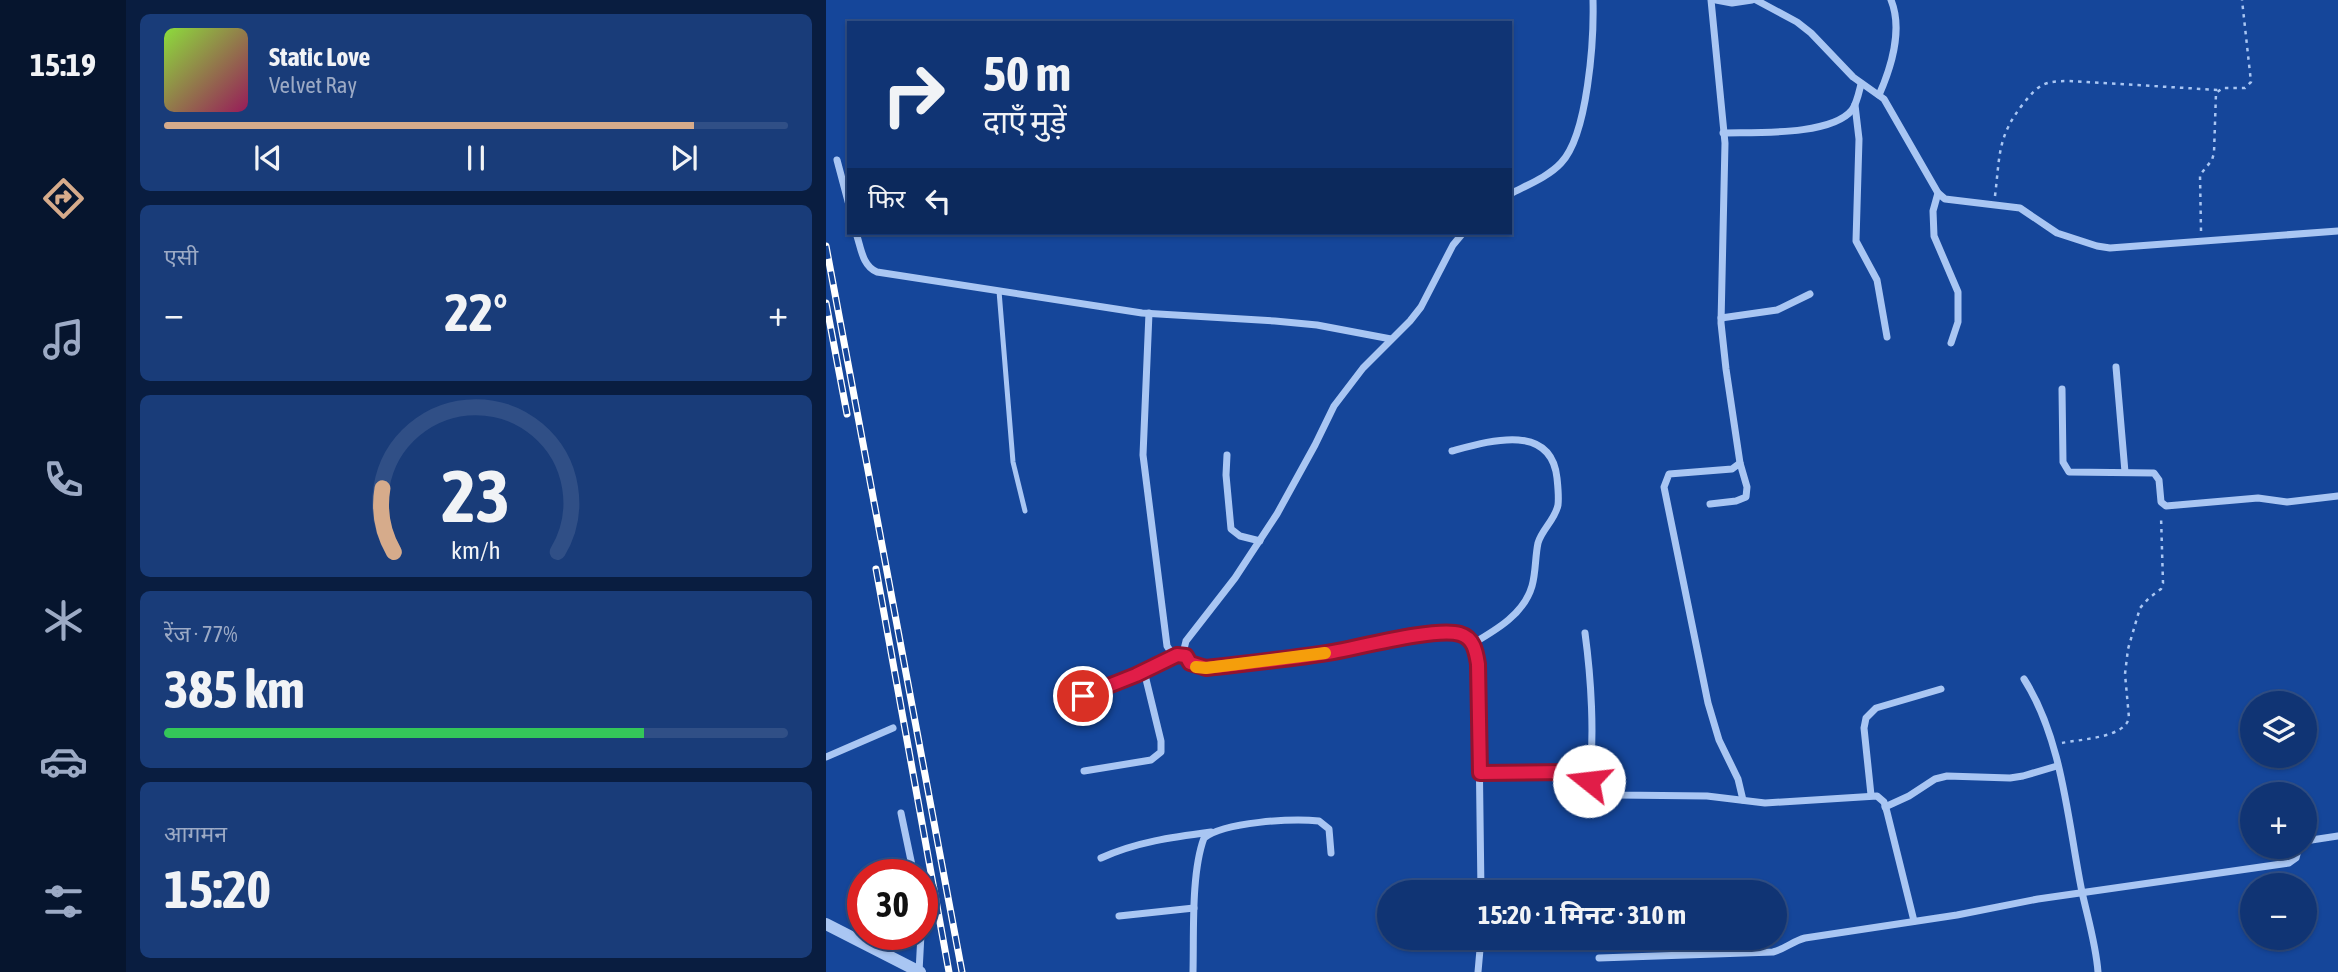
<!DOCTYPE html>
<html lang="hi">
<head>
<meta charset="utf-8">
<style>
  body { margin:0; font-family:"Asap Condensed","Noto Sans Devanagari",sans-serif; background:#193c79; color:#f1f3f6; height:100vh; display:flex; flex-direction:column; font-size:26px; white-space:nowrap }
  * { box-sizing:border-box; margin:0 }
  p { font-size:23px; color:#9caac5 }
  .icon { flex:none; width:38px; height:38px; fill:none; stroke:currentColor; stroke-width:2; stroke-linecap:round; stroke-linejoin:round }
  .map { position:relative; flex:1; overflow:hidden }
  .sheet { display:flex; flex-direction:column; gap:14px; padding:14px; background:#091d40; width:700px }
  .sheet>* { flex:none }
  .hud { position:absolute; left:21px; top:21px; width:665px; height:214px; border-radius:0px; box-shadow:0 2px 5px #0004,0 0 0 2px #304f86; background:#103474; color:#f1f3f6; overflow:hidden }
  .tools { position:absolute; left:1414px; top:691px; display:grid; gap:14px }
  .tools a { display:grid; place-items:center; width:77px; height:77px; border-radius:50%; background:#103474; box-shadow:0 2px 5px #0004,0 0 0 2px #304f86; font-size:35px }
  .speed { position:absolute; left:21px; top:859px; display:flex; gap:14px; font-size:35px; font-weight:700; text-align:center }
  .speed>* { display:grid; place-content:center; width:91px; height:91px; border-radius:50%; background:#103474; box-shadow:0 2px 5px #0004,0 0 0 2px #304f86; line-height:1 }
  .speed .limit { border:10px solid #d22; background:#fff; color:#111 }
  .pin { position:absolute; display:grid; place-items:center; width:60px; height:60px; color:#fff; margin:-30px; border:4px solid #fff; border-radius:50%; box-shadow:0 2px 7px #0007 }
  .me { position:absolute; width:77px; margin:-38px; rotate:286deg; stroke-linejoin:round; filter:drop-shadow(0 0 5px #0008) }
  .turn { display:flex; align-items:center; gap:24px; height:147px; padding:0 21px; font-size:32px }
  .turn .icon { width:91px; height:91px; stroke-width:2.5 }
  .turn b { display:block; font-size:49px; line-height:60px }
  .then { display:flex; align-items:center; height:66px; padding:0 21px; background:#0003; gap:14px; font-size:26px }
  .big { font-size:52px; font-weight:700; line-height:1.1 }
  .sheet .widget { flex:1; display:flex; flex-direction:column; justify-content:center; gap:10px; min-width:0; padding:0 24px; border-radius:10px; background:#193c79 }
  .sheet .dial { align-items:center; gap:0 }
  .dial svg { height:182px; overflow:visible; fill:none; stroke:#304f86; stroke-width:7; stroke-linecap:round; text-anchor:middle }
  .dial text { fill:#f1f3f6; stroke:none }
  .song { display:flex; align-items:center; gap:21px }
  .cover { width:84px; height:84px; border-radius:10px; background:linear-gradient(135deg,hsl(90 70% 55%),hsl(330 70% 35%)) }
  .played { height:7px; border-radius:4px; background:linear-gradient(90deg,#d6ab8b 85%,#304f86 85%) }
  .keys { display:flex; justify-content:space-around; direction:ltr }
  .heat { display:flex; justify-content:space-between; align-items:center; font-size:38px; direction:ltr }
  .charge { height:10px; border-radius:5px; background:linear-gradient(90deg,#34c759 77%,#304f86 0) }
  .trip { position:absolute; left:551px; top:880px; width:410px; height:70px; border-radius:35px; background:#103474; box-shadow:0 2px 5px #0004,0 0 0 2px #304f86; font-weight:700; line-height:70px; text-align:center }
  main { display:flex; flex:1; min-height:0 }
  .menu { display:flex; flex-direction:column; width:126px; justify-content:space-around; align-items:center; background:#06152e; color:#9caac5 }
  .menu .icon { width:49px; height:49px }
  .menu .selected { color:#d6ab8b }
  .menu b { font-size:32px; color:#f1f3f6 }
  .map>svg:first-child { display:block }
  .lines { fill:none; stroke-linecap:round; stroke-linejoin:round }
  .path { stroke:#a9c6f3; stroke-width:2.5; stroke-dasharray:3.5 5; stroke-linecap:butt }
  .service { stroke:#a9c6f3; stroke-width:5 }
  .minor { stroke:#a9c6f3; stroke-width:7 }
  .tertiary { stroke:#a9c6f3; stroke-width:12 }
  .rail-casing { stroke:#fff; stroke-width:7 }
  .rail { stroke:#15469a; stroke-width:4.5; stroke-dasharray:13; stroke-linecap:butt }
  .route-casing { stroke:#92132f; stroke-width:18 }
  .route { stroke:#e11d48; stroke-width:12 }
  .slow { stroke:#f59e0b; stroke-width:12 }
</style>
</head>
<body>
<main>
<nav class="menu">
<b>15:19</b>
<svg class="icon selected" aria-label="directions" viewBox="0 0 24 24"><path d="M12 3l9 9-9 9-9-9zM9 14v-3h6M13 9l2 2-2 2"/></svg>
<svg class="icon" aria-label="music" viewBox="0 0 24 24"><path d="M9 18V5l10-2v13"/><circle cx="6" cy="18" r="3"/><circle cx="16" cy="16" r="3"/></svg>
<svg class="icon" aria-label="phone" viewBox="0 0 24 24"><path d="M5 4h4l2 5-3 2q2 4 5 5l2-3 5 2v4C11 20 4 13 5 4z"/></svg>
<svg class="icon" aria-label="climate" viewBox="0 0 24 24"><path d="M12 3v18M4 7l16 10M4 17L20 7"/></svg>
<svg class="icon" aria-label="car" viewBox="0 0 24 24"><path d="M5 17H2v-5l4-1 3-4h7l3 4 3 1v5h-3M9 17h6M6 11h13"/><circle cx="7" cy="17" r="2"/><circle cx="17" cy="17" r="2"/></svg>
<svg class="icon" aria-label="filters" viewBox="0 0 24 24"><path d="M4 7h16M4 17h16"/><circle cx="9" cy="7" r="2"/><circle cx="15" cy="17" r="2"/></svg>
</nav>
<section class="sheet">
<div class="widget">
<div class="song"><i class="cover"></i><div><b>Static Love</b><p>Velvet Ray</p></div></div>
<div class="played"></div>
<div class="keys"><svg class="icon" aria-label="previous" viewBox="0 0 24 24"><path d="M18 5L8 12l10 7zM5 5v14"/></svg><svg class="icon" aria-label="pause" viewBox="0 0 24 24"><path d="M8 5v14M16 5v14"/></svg><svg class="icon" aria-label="next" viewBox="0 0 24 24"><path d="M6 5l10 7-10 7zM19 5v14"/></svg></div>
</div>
<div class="widget"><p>एसी</p>
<div class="heat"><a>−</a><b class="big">22°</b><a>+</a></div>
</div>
<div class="widget dial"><svg viewBox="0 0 100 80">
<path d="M14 69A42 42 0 1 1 86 69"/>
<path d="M14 69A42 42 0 0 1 9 41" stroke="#d6ab8b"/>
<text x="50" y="56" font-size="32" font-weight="700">23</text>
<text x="50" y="72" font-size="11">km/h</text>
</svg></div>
<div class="widget"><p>रेंज · 77%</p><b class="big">385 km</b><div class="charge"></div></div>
<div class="widget"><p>आगमन</p><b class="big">15:20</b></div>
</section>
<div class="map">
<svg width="1512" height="972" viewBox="0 0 1512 972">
  <rect width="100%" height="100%" fill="#15469a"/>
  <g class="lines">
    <g class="path">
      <path d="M1169,196C1174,156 1171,137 1197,104C1213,84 1218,81 1243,81L1393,90"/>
      <path d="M1375,231L1374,175L1386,160L1388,153L1390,93L1397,88H1419L1425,82L1416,0"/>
      <path d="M1236,743C1255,739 1298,738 1303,718L1299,674L1302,649L1314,608L1323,598L1335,589L1337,583L1335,516"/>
    </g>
    <path class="service" d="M173,291L187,462L199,511"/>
    <g class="minor">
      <path d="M885,0L899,143L895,323L900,369L914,463L906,469L843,474L838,487L882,703L893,740L912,779L917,800"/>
      <path d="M890,0L906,3L926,0"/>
      <path d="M930,0L971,22L985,33L1027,77L1058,99L1112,193L1119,199L1194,208L1231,233L1271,246L1284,248L1512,231"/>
      <path d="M1053,95C1065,68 1077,29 1065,0"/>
      <path d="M1029,105L1033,139L1030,241L1051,280L1061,337"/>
      <path d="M897,133C929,132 1005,136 1026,110C1031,103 1033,92 1035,84"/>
      <path d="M11,160L23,205"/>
      <path d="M1112,193L1107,211L1108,236L1132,292V322L1125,343"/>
      <path d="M684,194C701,185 722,177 735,163C762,135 768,39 767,0"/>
      <path d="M30,233C35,247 36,266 51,272L316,313L449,321L491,325L565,339"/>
      <path d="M637,233L627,245L595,307L584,321L537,368L508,406L489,445L451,514L409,578L360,641L358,649L364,663L380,668C422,663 465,659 507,652C535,647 610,627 634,634C648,638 650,652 652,664L655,892"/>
      <path d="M323,313L317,455L341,646L345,652L360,656"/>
      <path d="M895,318L951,310L984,294"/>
      <path d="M1290,367L1299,472"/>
      <path d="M1236,389L1237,462L1243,472L1328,473L1333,480L1335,502L1340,506L1432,498L1461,502L1512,496"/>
      <path d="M626,451C663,441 725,422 731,478C732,488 733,496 732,505C729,520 716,529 712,543C709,557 710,572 706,586C698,614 670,630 646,644"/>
      <path d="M401,455L400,475L405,529L414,536L434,541"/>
      <path d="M884,504L910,501L920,497L921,487L914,463"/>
      <path d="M759,633C765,677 769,737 763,781"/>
      <path d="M1198,679C1237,740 1242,824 1256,892C1262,919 1270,945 1272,972"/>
      <path d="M241,702L311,675L351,655"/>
      <path d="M0,757L67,728"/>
      <path d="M258,771L325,760L335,752V741L318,671"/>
      <path d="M654,773L742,772L757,777L778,793L791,795L881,796L939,803L1051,796L1058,802L1061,812L1088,921"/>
      <path d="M1045,795L1038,728L1040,718L1050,708L1115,689"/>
      <path d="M1059,807L1083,796L1109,779L1121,776L1184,778L1197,776L1231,766"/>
      <path d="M75,813L88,875"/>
      <path d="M1479,841L1512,836"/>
      <path d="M275,858C310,842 347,837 385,832"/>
      <path d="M293,916L368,908"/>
      <path d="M773,958L947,952C959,949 967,941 979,938L1131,915L1212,899L1463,863L1470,858L1473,847"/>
      <path d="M93,972L95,934"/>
      <path d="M367,972C368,933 365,873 378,838C398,822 467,818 493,821L503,829L505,853"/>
      <path d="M652,972L655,938"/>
    </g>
    <path class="tertiary" d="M0,924L94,972"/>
    <defs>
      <g id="rail">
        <path d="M0,246L136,972"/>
        <path d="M0,303L21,414"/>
        <path d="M50,569L123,972"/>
      </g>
    </defs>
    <use href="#rail" class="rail-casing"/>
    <use href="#rail" class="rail"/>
  </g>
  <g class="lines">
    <defs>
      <path id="route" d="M257,696L310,675L351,655L360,656L364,663L380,668C422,663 465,659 507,652C535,647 610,627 634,634C648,638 650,652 652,664L654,773L742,772L751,773L763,781"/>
    </defs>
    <use href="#route" class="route-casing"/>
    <use href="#route" class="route"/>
    <path class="slow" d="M370,667L380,668L499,653"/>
  </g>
</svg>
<div class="tools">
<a><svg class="icon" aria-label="layers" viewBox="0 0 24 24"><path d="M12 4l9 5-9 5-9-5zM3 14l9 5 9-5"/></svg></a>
<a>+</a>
<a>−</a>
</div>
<div class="speed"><div class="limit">30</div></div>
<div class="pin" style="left:257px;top:696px;background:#d93025"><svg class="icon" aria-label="arrive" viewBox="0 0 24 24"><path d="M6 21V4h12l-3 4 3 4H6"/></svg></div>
<svg class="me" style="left:763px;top:781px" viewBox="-20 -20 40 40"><circle r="19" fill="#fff"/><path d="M0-13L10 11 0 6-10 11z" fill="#e11d48"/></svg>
<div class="trip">15:20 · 1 मिनट · 310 m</div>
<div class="hud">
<div class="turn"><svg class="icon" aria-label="right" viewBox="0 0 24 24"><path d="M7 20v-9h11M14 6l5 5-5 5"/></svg><div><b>50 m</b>दाएँ मुड़ें</div></div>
<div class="then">फिर<svg class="icon" aria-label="left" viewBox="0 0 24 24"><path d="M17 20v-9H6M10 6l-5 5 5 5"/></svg></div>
</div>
</div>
</main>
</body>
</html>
